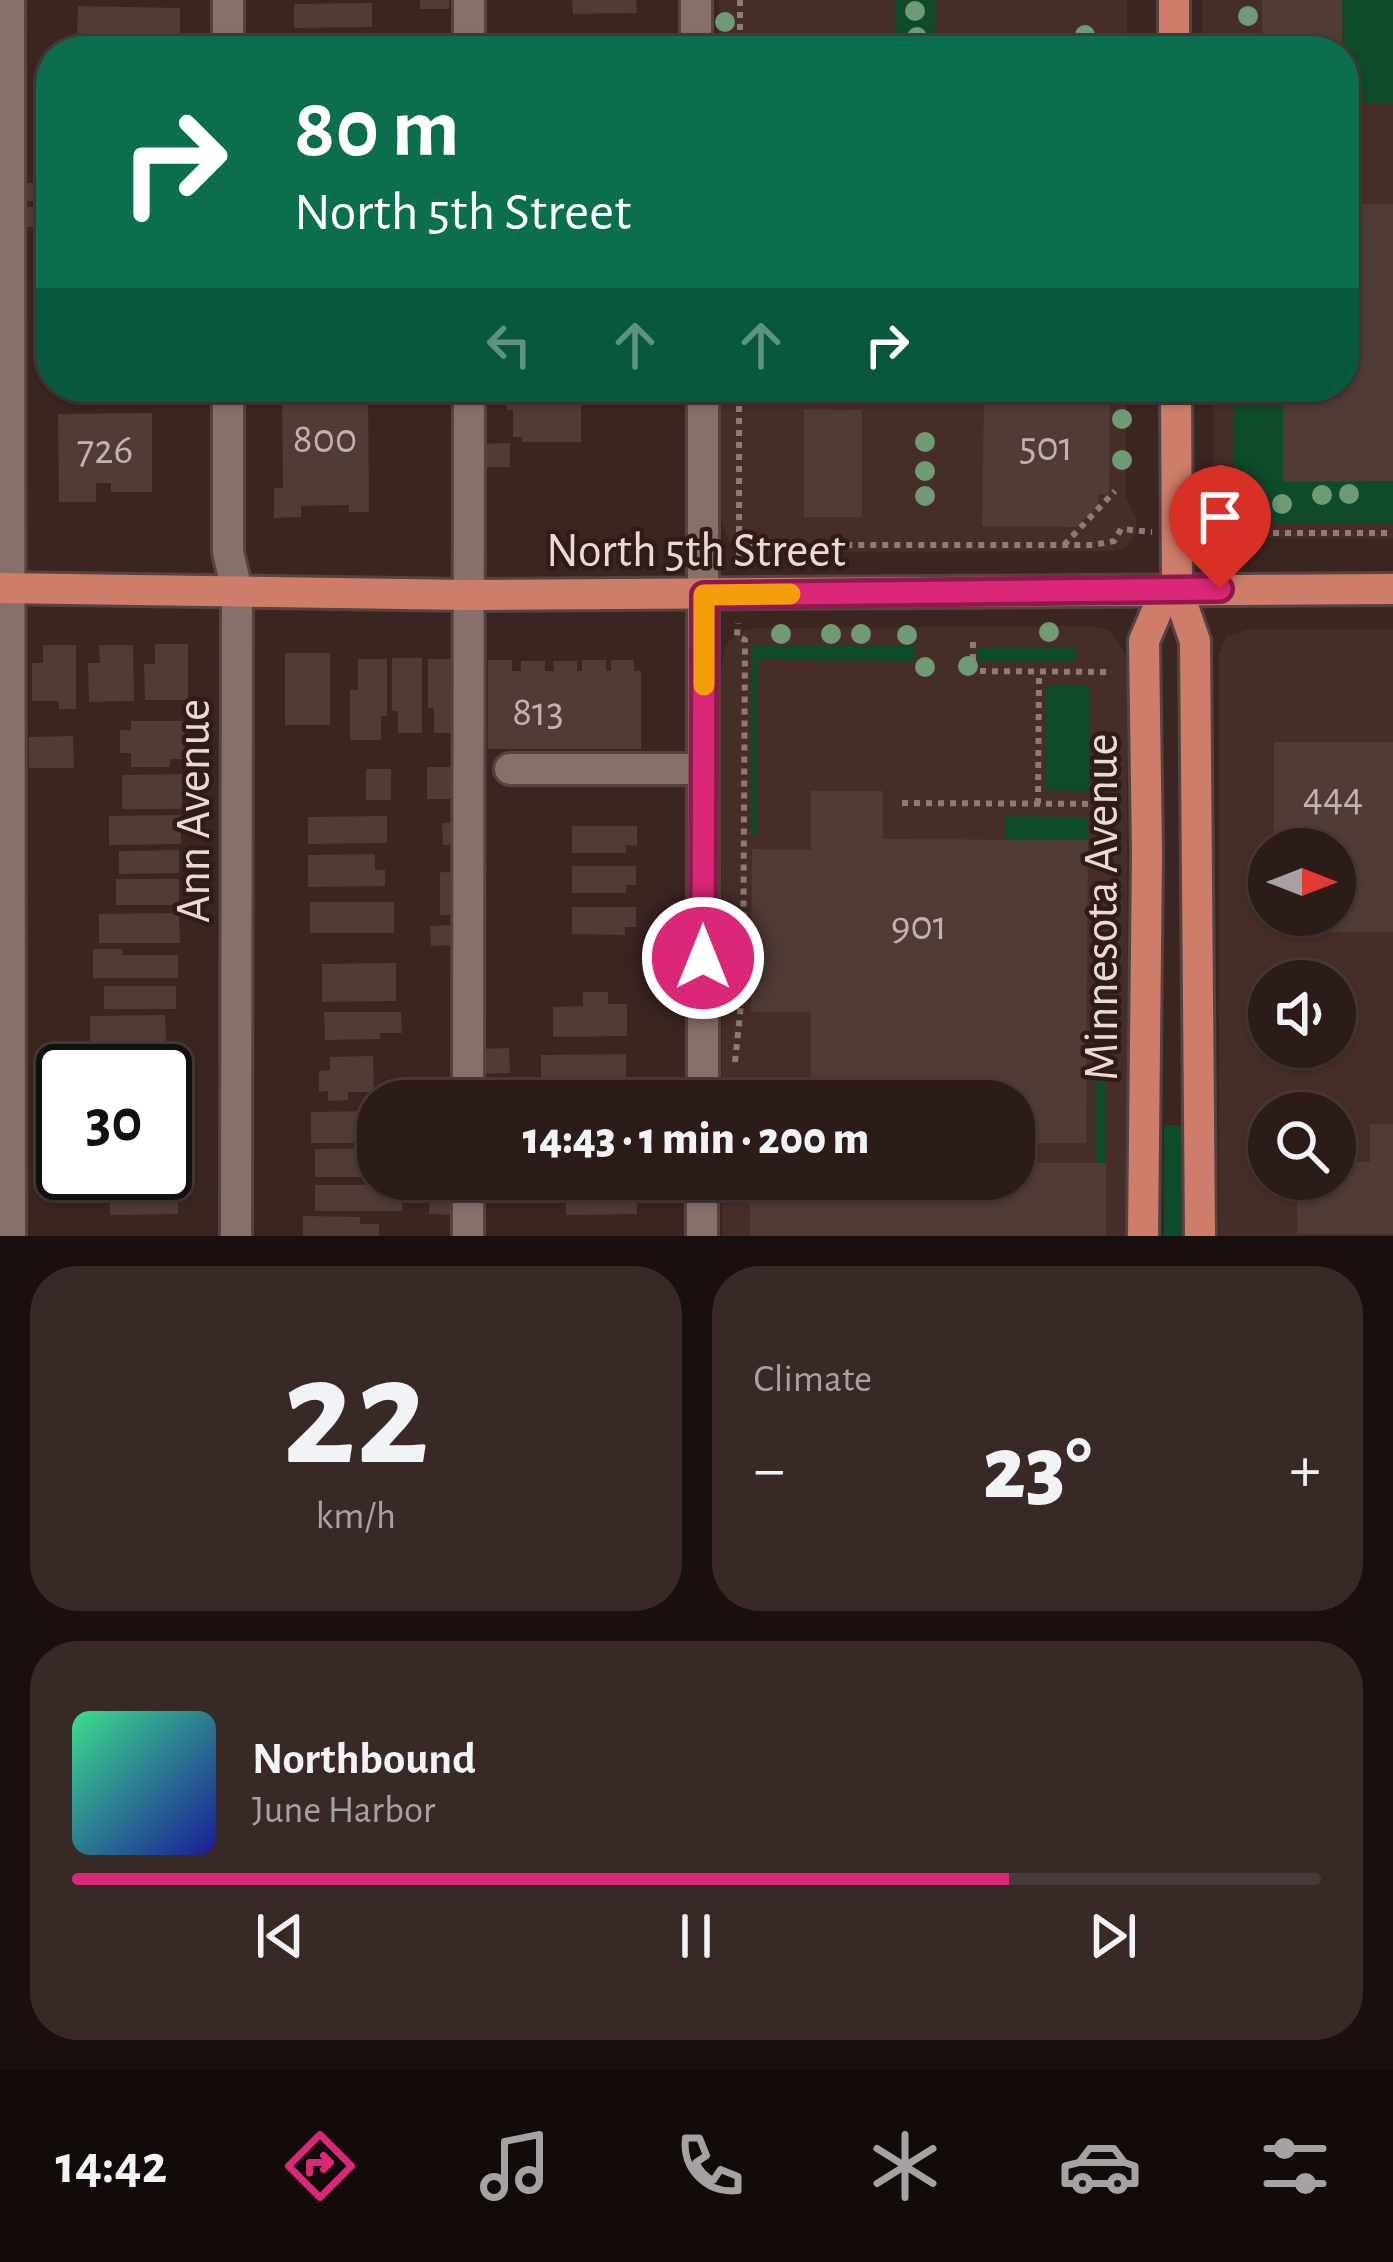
<!DOCTYPE html>
<html lang="en">
<head>
<meta charset="utf-8">
<style>
  body { margin:0; font-family:"Alegreya Sans",sans-serif; background:#382926; color:#f1f3f6; height:100vh; display:flex; flex-direction:column; font-size:45px; white-space:nowrap }
  * { box-sizing:border-box; margin:0 }
  p { font-size:39px; color:#a6a1a2 }
  .icon { flex:none; width:66px; height:66px; fill:none; stroke:currentColor; stroke-width:2; stroke-linecap:round; stroke-linejoin:round }
  .map { position:relative; height:1236px; overflow:hidden }
  .side { display:flex; flex-direction:column; gap:30px; padding:30px; background:#180f0e; flex:1 }
  .side>* { flex:none }
  .top-card { position:absolute; left:36px; top:36px; width:1323px; height:366px; border-radius:48px; box-shadow:0 3px 9px #0004,0 0 0 3px #483a38; background:#0b6e4f; color:#fff; overflow:hidden }
  .needle { width:78px; rotate:90deg }
  .controls { position:absolute; left:1248px; top:828px; display:grid; gap:24px }
  .controls a { display:grid; place-items:center; width:108px; height:108px; border-radius:50%; background:#2c1c19; box-shadow:0 3px 9px #0004,0 0 0 3px #483a38; font-size:60px }
  .speed { position:absolute; left:36px; top:1044px; display:flex; gap:24px; font-size:60px; font-weight:700; text-align:center }
  .speed>* { display:grid; place-content:center; width:156px; height:156px; border-radius:50%; background:#2c1c19; box-shadow:0 3px 9px #0004,0 0 0 3px #483a38; line-height:1 }
  .speed .limit { border:6px solid #111; border-radius:18px; background:#fff; color:#111 }
  .pin { position:absolute; display:grid; place-items:center; width:102px; height:102px; color:#fff; margin:-123px -51px; border-radius:50% 50% 50% 0; rotate:-45deg; box-shadow:0 0 12px #0007 }
  .pin .icon { rotate:45deg }
  .me { position:absolute; width:132px; margin:-66px; rotate:0deg; stroke-linejoin:round; filter:drop-shadow(0 0 9px #0008) }
  .turn { display:flex; align-items:center; gap:42px; height:252px; padding:0 60px; font-size:54px }
  .turn .icon { width:156px; height:156px; stroke-width:2.5 }
  .turn b { display:block; font-size:84px; line-height:102px }
  .lanes { display:flex; align-items:center; height:114px; padding:0 60px; background:#0003; justify-content:center; gap:60px; direction:ltr }
  .lanes .off { opacity:.35 }
  .big { font-size:90px; font-weight:800; line-height:1.1 }
  .side .tile { flex:1; display:flex; flex-direction:column; justify-content:center; gap:18px; min-width:0; padding:0 42px; border-radius:48px; background:#382926 }
  .side .dial { align-items:center; gap:0 }
  .dial b { font-size:156px; line-height:1 }
  .song { display:flex; align-items:center; gap:36px }
  .cover { width:144px; height:144px; border-radius:18px; background:linear-gradient(135deg,hsl(150 70% 55%),hsl(240 70% 35%)) }
  .played { height:12px; border-radius:6px; background:linear-gradient(90deg,#db2777 75%,#483a38 75%) }
  .keys { display:flex; justify-content:space-around; direction:ltr }
  .heat { display:flex; justify-content:space-between; align-items:center; font-size:66px; direction:ltr }
  .side .tiles { flex:1; display:grid; gap:30px; grid-template-columns:1fr 1fr }
  .tile:last-child { grid-column:span 2 }
  .trip { position:absolute; left:357px; top:1080px; width:678px; height:120px; border-radius:48px; background:#2c1c19; box-shadow:0 3px 9px #0004,0 0 0 3px #483a38; font-weight:800; line-height:120px; text-align:center }
  .tabs { display:flex; height:192px; justify-content:space-around; align-items:center; background:#120b0a; color:#a6a1a2 }
  .tabs .icon { width:84px; height:84px }
  .tabs .current { color:#db2777 }
  .tabs b { font-size:54px; color:#f1f3f6 }
  .map>svg:first-child { display:block }
  .built { fill:#472d27; fill-rule:evenodd }
  .green { fill:#0e4b2a }
  .building { fill:#513b36 }
  .lines { fill:none; stroke-linecap:round; stroke-linejoin:round }
  .minor-casing { stroke:#54433f; stroke-width:36 }
  .major-casing { stroke:#54433f; stroke-width:36 }
  .path { stroke:#8d7b77; stroke-width:6; stroke-dasharray:6 6; stroke-linecap:butt }
  .minor { stroke:#88706a; stroke-width:30 }
  .major { stroke:#ce7d6a; stroke-width:30 }
  .tree { fill:#6e9b75 }
  .route-casing { stroke:#8e194d; stroke-width:30 }
  .route { stroke:#db2777; stroke-width:21 }
  .slow { stroke:#f59e0b; stroke-width:21 }
  .labels { text-anchor:middle; stroke-width:9; stroke-linejoin:round; paint-order:stroke }
  .number-label { font-size:42px; fill:#c2b2ae }
  .street-label { font-size:48px; fill:#e8dad6; stroke:#2f1c17 }
</style>
</head>
<body>
<div class="map">
<svg width="1393" height="1236" viewBox="0 0 1393 1236">
  <rect width="100%" height="100%" fill="#3a2521"/>
  <g class="built">
    <rect x="719" y="0" width="408" height="51"/>
    <path d="M1202,0H1393V539L1259,538L1247,546L1231,549L1225,548L1207,533L1206,518L1214,501L1213,387H1344V51H1202Z"/>
    <path d="M719,387H1126V498L1136,518V533L1125,548L1110,551L769,552L739,548L729,541L719,515Z"/>
    <path d="M1091,626L1108,630L1114,636L1125,653L1127,664L1128,1236H722V1179H1014V1101H722L721,671L725,648L729,641L746,630L757,628Z"/>
    <path d="M1251,629H1393V1236H1219V653L1227,636ZM1269,849H1335V915H1269ZM1269,981H1335V1047H1269ZM1269,1113H1335V1179H1269Z"/>
  </g>
  <g class="green">
    <rect x="896" y="0" width="40" height="51"/>
    <path d="M1342,0H1393V104H1363V91H1344Z"/>
    <path d="M1234,387H1283V481H1393V523L1234,524Z"/>
    <path d="M752,645L916,646V661L758,660L757,835H752Z"/>
    <rect x="978" y="647" width="97" height="14"/>
    <path d="M1046,685H1090L1089,791L1045,790Z"/>
    <path d="M1005,816L1088,817V840L1005,839Z"/>
    <rect x="1096" y="974" width="10" height="189"/>
    <path d="M1164,1125H1183L1182,1236H1164Z"/>
  </g>
  <g class="building">
    <rect x="420" y="0" width="29" height="9"/>
    <path d="M572,0H636L637,13L573,14Z"/>
    <rect x="1262" y="0" width="80" height="51"/>
    <path d="M372,3V27L294,28V4Z"/>
    <path d="M78,6L180,8V34L77,33Z"/>
    <path d="M611,33L612,51H535V44H552V35Z"/>
    <path d="M367,34V51H292V36Z"/>
    <rect x="104" y="39" width="76" height="12"/>
    <rect x="22" y="183" width="29" height="18"/>
    <path d="M1344,204H1393V481L1283,482V387H1344Z"/>
    <rect x="23" y="207" width="28" height="20"/>
    <rect x="68" y="387" width="19" height="15"/>
    <path d="M282,387H368L369,512H349V505L301,506V517L274,518V488H283Z"/>
    <path d="M507,387H581V442H522V437H513V410H507Z"/>
    <path d="M944,387H1110L1109,494H1098V505L1076,527L982,526L984,396L944,395Z"/>
    <path d="M804,409L862,410V517H804Z"/>
    <path d="M152,413V492H111V483H96V502H59L58,414Z"/>
    <path d="M510,443V467H482L481,444Z"/>
    <path d="M155,644H188V700H145L144,664H155Z"/>
    <path d="M43,645H76V709H59V701H32V663H43Z"/>
    <path d="M99,645H133L134,701L89,702L88,663H100Z"/>
    <rect x="285" y="653" width="45" height="72"/>
    <path d="M392,658H422V733H398V711H392Z"/>
    <path d="M358,659H387V716H381V740H350V690H358Z"/>
    <path d="M428,659H456V733H434V708H428Z"/>
    <path d="M488,660H512V671H521V661H545V671H554L553,661H577V671H582V660H606V671H611V660H634V671H641V749H488Z"/>
    <path d="M131,721H189V759H170V767H131V753H120V730H131Z"/>
    <path d="M73,736L74,768H29V737Z"/>
    <path d="M1274,742H1393V932H1274V915H1335V849H1274Z"/>
    <rect x="427" y="767" width="26" height="32"/>
    <rect x="366" y="769" width="25" height="31"/>
    <path d="M182,774V809H122V775Z"/>
    <path d="M811,791H883V839L1088,840L1086,1143H1014V1101H811V1012H751V998L752,849L811,850Z"/>
    <path d="M181,815V844L109,845V816Z"/>
    <path d="M387,816V843L308,844V817Z"/>
    <path d="M442,823H459V844L443,845Z"/>
    <path d="M572,826H637V846L626,845V853H572Z"/>
    <path d="M179,850V873L119,874V851Z"/>
    <path d="M375,854V870H385V886L308,887V855Z"/>
    <path d="M572,866H636V885H626V893H572Z"/>
    <path d="M440,872L458,873V915H440Z"/>
    <rect x="116" y="879" width="63" height="26"/>
    <rect x="310" y="902" width="84" height="31"/>
    <path d="M572,907H636V927H625V935L572,934Z"/>
    <path d="M179,913L180,943H99V914Z"/>
    <path d="M457,925V945L431,946L430,926Z"/>
    <path d="M93,949H122V955H178V978H93Z"/>
    <path d="M396,963V1001L322,1002V964Z"/>
    <rect x="104" y="986" width="72" height="23"/>
    <path d="M583,992H608V1004H627V1036L553,1037V1007L583,1006Z"/>
    <path d="M324,1012H401L402,1033H380V1039L325,1040Z"/>
    <path d="M165,1015L166,1041H90V1016Z"/>
    <path d="M509,1048L510,1073L480,1074V1049Z"/>
    <rect x="105" y="1053" width="61" height="18"/>
    <path d="M626,1054V1087L541,1088V1055Z"/>
    <path d="M373,1056L374,1092H348V1100L328,1101V1091L319,1092V1071L330,1070V1057Z"/>
    <path d="M373,1111V1119H378V1134L371,1135V1143H311V1112Z"/>
    <path d="M165,1116H176L177,1144H165Z"/>
    <path d="M1370,1124H1393V1234H1297V1179H1335V1162H1370Z"/>
    <path d="M378,1148V1177H315V1149Z"/>
    <path d="M1014,1163H1106V1236H750V1179H1014Z"/>
    <path d="M566,1181H636L637,1214L566,1215Z"/>
    <path d="M178,1183V1214L110,1215V1184Z"/>
    <rect x="315" y="1185" width="87" height="26"/>
    <path d="M430,1186L459,1187V1215L429,1214Z"/>
    <path d="M303,1216L360,1217V1224H379V1236H303Z"/>
  </g>
  <g class="lines">
    <defs>
      <g id="minor">
        <path d="M9,0L10,1236"/>
        <path d="M228,0V51"/>
        <path d="M469,0V51"/>
        <path d="M696,51V0"/>
        <path d="M228,387V552L237,591L236,1236"/>
        <path d="M510,769H703"/>
        <path d="M468,1101L469,387"/>
        <path d="M703,1101V387"/>
        <path d="M468,1236V1179"/>
        <path d="M702,1236V1179"/>
      </g>
      <g id="major">
        <path d="M1174,0V51"/>
        <path d="M1176,387L1177,589L1195,641L1200,1236"/>
        <path d="M0,588L469,595L1393,589"/>
        <path d="M1143,1236L1147,853L1144,641L1158,608L1177,589"/>
      </g>
    </defs>
    <use href="#minor" class="minor-casing"/>
    <use href="#major" class="major-casing"/>
    <g class="path">
      <path d="M740,0V51"/>
      <path d="M1201,533H1393"/>
      <path d="M739,541L749,545H1093L1114,541L1121,529L1152,532"/>
      <path d="M1064,545L1115,491"/>
      <path d="M739,568V387"/>
      <path d="M973,642V671L1109,672"/>
      <path d="M902,803L1111,804"/>
      <path d="M1038,804L1039,672"/>
      <path d="M735,1062L743,985L745,640L737,636L738,623"/>
    </g>
    <use href="#minor" class="minor"/>
    <use href="#major" class="major"/>
  </g>
  <g class="tree">
    <circle cx="915" cy="11" r="10"/>
    <circle cx="1248" cy="16" r="10"/>
    <circle cx="725" cy="22" r="10"/>
    <circle cx="1085" cy="35" r="10"/>
    <circle cx="917" cy="37" r="10"/>
    <circle cx="1122" cy="419" r="10"/>
    <circle cx="925" cy="442" r="10"/>
    <circle cx="1122" cy="460" r="10"/>
    <circle cx="925" cy="471" r="10"/>
    <circle cx="1221" cy="475" r="10"/>
    <circle cx="1349" cy="494" r="10"/>
    <circle cx="1322" cy="495" r="10"/>
    <circle cx="925" cy="496" r="10"/>
    <circle cx="1221" cy="500" r="10"/>
    <circle cx="1282" cy="504" r="10"/>
    <circle cx="1049" cy="632" r="10"/>
    <circle cx="781" cy="634" r="10"/>
    <circle cx="831" cy="634" r="10"/>
    <circle cx="861" cy="634" r="10"/>
    <circle cx="907" cy="635" r="10"/>
    <circle cx="968" cy="666" r="10"/>
    <circle cx="925" cy="667" r="10"/>
  </g>
  <g class="lines">
    <defs>
      <path id="route" d="M703,958L704,595L1220,589"/>
    </defs>
    <use href="#route" class="route-casing"/>
    <use href="#route" class="route"/>
    <path class="slow" d="M704,685V595L790,594"/>
  </g>
  <g class="labels">
    <g class="number-label">
      <text x="325" y="452">800</text>
      <text x="1046" y="460">501</text>
      <text x="105" y="463">726</text>
      <text x="538" y="725">813</text>
      <text x="1333" y="810">444</text>
      <text x="919" y="939">901</text>
    </g>
    <g class="street-label">
      <text x="696" y="566">North 5th Street</text>
      <text transform="translate(192 811) rotate(-90)" y="17">Ann Avenue</text>
      <text transform="translate(1100 907) rotate(-90)" y="17">Minnesota Avenue</text>
    </g>
  </g>
</svg>
<div class="controls">
<a><svg class="needle" viewBox="-14 -14 28 28"><path d="M0-13l5 13h-10z" fill="#e53935"/><path d="M0 13l5-13h-10z" fill="#a6a1a2"/></svg></a>
<a><svg class="icon" aria-label="sound" viewBox="0 0 24 24"><path d="M4 9h4l5-4v14l-5-4H4zM17 9q2 3 0 6"/></svg></a>
<a><svg class="icon" aria-label="search" viewBox="0 0 24 24"><circle cx="10" cy="10" r="6"/><path d="M15 15l6 6"/></svg></a>
</div>
<div class="speed"><div class="limit">30</div></div>
<div class="pin" style="left:1220px;top:589px;background:#d93025"><svg class="icon" aria-label="arrive" viewBox="0 0 24 24"><path d="M6 21V4h12l-3 4 3 4H6"/></svg></div>
<svg class="me" style="left:703px;top:958px" viewBox="-20 -20 40 40"><circle r="17" fill="#db2777" stroke="#fff" stroke-width="3"/><path d="M0-11L8 9 0 5-8 9z" fill="#fff"/></svg>
<div class="trip">14:43 · 1 min · 200 m</div>
<div class="top-card">
<div class="turn"><svg class="icon" aria-label="right" viewBox="0 0 24 24"><path d="M7 20v-9h11M14 6l5 5-5 5"/></svg><div><b>80 m</b>North 5th Street</div></div>
<div class="lanes"><svg class="icon off" aria-label="left" viewBox="0 0 24 24"><path d="M17 20v-9H6M10 6l-5 5 5 5"/></svg><svg class="icon off" aria-label="ahead" viewBox="0 0 24 24"><path d="M12 20V5M6 11l6-6 6 6"/></svg><svg class="icon off" aria-label="ahead" viewBox="0 0 24 24"><path d="M12 20V5M6 11l6-6 6 6"/></svg><svg class="icon" aria-label="right" viewBox="0 0 24 24"><path d="M7 20v-9h11M14 6l5 5-5 5"/></svg></div>
</div>
</div>
<section class="side">
<div class="tiles">
<div class="tile dial"><b>22</b><p>km/h</p></div>
<div class="tile"><p>Climate</p>
<div class="heat"><a>−</a><b class="big">23°</b><a>+</a></div>
</div>
<div class="tile">
<div class="song"><i class="cover"></i><div><b>Northbound</b><p>June Harbor</p></div></div>
<div class="played"></div>
<div class="keys"><svg class="icon" aria-label="previous" viewBox="0 0 24 24"><path d="M18 5L8 12l10 7zM5 5v14"/></svg><svg class="icon" aria-label="pause" viewBox="0 0 24 24"><path d="M8 5v14M16 5v14"/></svg><svg class="icon" aria-label="next" viewBox="0 0 24 24"><path d="M6 5l10 7-10 7zM19 5v14"/></svg></div>
</div>
</div>
</section>
<nav class="tabs">
<b>14:42</b>
<svg class="icon current" aria-label="directions" viewBox="0 0 24 24"><path d="M12 3l9 9-9 9-9-9zM9 14v-3h6M13 9l2 2-2 2"/></svg>
<svg class="icon" aria-label="music" viewBox="0 0 24 24"><path d="M9 18V5l10-2v13"/><circle cx="6" cy="18" r="3"/><circle cx="16" cy="16" r="3"/></svg>
<svg class="icon" aria-label="phone" viewBox="0 0 24 24"><path d="M5 4h4l2 5-3 2q2 4 5 5l2-3 5 2v4C11 20 4 13 5 4z"/></svg>
<svg class="icon" aria-label="climate" viewBox="0 0 24 24"><path d="M12 3v18M4 7l16 10M4 17L20 7"/></svg>
<svg class="icon" aria-label="car" viewBox="0 0 24 24"><path d="M5 17H2v-5l4-1 3-4h7l3 4 3 1v5h-3M9 17h6M6 11h13"/><circle cx="7" cy="17" r="2"/><circle cx="17" cy="17" r="2"/></svg>
<svg class="icon" aria-label="filters" viewBox="0 0 24 24"><path d="M4 7h16M4 17h16"/><circle cx="9" cy="7" r="2"/><circle cx="15" cy="17" r="2"/></svg>
</nav>
</body>
</html>
